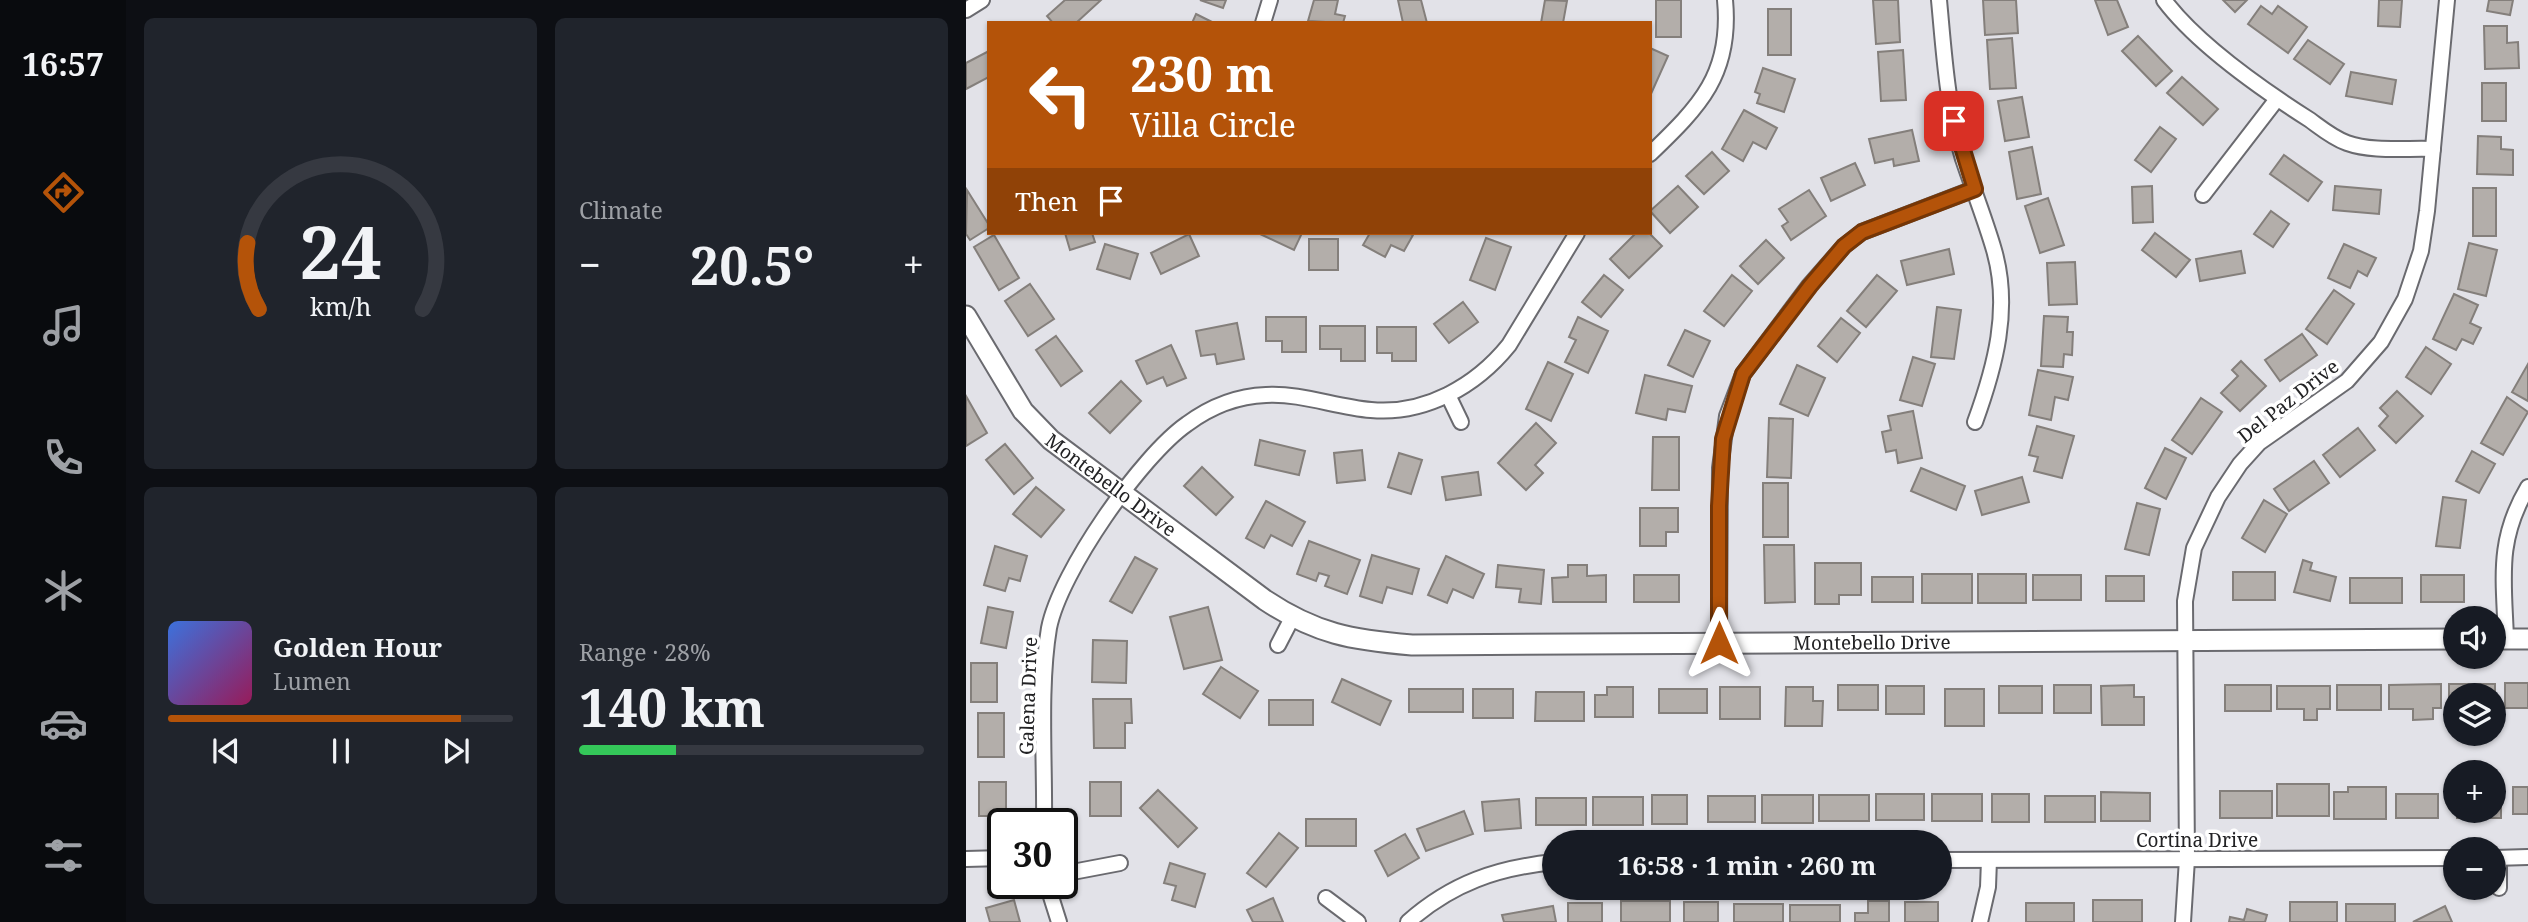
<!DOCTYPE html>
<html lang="en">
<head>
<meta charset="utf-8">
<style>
  body { margin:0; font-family:"Noto Serif",serif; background:#20242c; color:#f1f3f6; height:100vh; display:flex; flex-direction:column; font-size:26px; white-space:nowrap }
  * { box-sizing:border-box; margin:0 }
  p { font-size:23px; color:#9ea1a6 }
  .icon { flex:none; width:38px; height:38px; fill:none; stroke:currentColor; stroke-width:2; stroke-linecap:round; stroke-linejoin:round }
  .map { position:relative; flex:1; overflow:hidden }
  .details { display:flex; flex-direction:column; gap:18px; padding:18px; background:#0d0f14; width:840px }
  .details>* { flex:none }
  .guide { position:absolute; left:21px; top:21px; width:665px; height:214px; border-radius:0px; box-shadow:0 2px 5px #0004; background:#b45309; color:#fff; overflow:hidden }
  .controls { position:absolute; left:1477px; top:606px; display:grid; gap:14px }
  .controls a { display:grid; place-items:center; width:63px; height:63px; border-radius:50%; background:#171b24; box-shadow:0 2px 5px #0004; font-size:35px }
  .speed { position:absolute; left:21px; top:808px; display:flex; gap:14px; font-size:35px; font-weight:700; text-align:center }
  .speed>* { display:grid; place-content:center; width:91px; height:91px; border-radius:50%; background:#171b24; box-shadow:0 2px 5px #0004; line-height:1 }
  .speed .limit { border:4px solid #111; border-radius:10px; background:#fff; color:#111 }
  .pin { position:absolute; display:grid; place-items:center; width:60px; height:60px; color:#fff; margin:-30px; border-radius:14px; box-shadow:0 4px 10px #0006 }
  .me { position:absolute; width:77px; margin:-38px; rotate:0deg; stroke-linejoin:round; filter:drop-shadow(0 0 5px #0008) }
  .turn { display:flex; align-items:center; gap:24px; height:147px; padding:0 28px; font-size:32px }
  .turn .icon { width:91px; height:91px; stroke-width:2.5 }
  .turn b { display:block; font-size:49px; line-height:60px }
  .then { display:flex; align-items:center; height:66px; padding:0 28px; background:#0003; gap:14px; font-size:26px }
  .big { font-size:52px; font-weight:700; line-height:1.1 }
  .details .widget { flex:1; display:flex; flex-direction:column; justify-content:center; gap:10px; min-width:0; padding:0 24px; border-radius:10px; background:#20242c }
  .details .dial { align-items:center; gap:0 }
  .dial svg { height:182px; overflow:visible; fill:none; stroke:#363941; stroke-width:7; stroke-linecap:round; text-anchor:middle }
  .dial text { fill:#f1f3f6; stroke:none }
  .song { display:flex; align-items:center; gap:21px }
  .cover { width:84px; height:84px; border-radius:10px; background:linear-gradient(135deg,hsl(220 70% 55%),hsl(330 70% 35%)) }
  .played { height:7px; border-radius:4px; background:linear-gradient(90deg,#b45309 85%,#363941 85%) }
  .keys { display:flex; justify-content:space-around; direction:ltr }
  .heat { display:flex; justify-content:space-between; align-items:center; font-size:38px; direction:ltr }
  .charge { height:10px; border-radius:5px; background:linear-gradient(90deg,#34c759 28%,#363941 0) }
  .details .tiles { flex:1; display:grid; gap:18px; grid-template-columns:repeat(2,1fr) }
  .trip { position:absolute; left:576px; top:830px; width:410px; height:70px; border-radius:35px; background:#171b24; box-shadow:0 2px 5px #0004; font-weight:700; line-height:70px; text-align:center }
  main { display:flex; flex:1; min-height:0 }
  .tab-bar { display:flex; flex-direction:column; width:126px; justify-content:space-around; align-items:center; background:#090b0e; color:#9ea1a6 }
  .tab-bar .icon { width:49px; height:49px }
  .tab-bar .active { color:#b45309 }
  .tab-bar b { font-size:32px; color:#f1f3f6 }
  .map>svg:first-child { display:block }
  .building { fill:#b3aeaa; stroke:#847f7b; stroke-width:2 }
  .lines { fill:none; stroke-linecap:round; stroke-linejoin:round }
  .street-casing { stroke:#6a6a6f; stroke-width:18 }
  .secondary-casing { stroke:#6a6a6f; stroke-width:23 }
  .street { stroke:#fff; stroke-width:14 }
  .secondary { stroke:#fff; stroke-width:19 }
  .route-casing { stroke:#753606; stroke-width:18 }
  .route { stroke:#b45309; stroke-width:12 }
  .labels { text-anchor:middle; stroke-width:7; stroke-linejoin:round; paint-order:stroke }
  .street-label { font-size:19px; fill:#222224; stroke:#fff }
</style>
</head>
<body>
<main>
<nav class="tab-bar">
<b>16:57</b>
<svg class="icon active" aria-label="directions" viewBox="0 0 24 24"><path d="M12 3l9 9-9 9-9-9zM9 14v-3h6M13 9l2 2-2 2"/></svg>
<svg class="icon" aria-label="music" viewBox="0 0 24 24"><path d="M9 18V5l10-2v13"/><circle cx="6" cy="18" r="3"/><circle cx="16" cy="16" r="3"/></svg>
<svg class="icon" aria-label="phone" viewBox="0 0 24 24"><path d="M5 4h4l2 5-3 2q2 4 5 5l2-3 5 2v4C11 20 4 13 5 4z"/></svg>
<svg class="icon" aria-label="climate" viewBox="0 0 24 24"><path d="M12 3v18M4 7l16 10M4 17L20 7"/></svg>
<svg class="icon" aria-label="car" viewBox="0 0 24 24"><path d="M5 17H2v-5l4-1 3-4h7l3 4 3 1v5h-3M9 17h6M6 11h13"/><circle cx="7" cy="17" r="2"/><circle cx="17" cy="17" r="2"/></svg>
<svg class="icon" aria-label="filters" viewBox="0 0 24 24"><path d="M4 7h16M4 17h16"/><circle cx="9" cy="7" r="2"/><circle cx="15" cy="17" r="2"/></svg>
</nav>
<section class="details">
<div class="tiles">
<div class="widget dial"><svg viewBox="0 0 100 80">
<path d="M14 69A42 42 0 1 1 86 69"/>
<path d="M14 69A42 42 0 0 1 9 40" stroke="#b45309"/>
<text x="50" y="56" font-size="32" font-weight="700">24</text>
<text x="50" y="72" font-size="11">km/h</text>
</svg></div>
<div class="widget"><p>Climate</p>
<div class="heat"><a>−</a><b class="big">20.5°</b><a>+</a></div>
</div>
<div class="widget">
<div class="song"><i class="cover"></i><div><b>Golden Hour</b><p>Lumen</p></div></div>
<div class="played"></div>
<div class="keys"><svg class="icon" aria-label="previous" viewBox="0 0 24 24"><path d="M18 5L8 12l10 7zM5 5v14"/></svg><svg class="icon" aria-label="pause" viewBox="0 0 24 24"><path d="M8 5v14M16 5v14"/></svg><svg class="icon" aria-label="next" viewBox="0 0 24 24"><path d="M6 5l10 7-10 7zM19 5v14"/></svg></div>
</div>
<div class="widget"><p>Range · 28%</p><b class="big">140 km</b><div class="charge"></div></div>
</div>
</section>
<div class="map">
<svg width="1562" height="922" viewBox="0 0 1562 922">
  <rect width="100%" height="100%" fill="#e2e2e8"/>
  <g class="building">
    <path d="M99,0H135L110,23H87L81,16Z"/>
    <path d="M234,0H260L257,8Z"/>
    <path d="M348,0H372L369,14L379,16L377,23L342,21Z"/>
    <path d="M432,0H455L461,23H437Z"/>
    <path d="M579,0L601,1L597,23H575Z"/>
    <rect x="690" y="0" width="25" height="37"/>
    <path d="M907,0H932L934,42L910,44Z"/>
    <path d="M1017,0H1050L1052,33L1019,35Z"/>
    <path d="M1129,0H1151L1162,27L1142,35Z"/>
    <path d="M1257,0H1281L1269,12Z"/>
    <path d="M1413,0H1436L1434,27L1412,26Z"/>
    <path d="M1523,0H1547L1544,15L1521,11Z"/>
    <path d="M1295,6L1306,14L1312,6L1341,27L1322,53L1282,24Z"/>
    <rect x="802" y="9" width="23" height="46"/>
    <path d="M230,14L248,23H226Z"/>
    <path d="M1518,26H1541V43L1552,42L1553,68L1519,69Z"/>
    <path d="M1172,36L1206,71L1190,86L1156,51Z"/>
    <path d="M1046,38L1050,88L1024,89L1021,40Z"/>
    <path d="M1342,40L1378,64L1364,84L1328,59Z"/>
    <path d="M684,48L702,56L684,96Z"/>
    <path d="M937,50L940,100L915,101L912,52Z"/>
    <path d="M23,51V77L0,89V63Z"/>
    <path d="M797,68L829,79L818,112L791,103L794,94L789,92Z"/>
    <path d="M1385,72L1430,80L1426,104L1380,96Z"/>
    <path d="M1216,77L1252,109L1237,125L1201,93Z"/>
    <rect x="1516" y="83" width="24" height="38"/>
    <path d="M1056,97L1063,137L1039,141L1032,101Z"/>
    <path d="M778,110L811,128L800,149L787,142L777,161L756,149Z"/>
    <path d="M1194,127L1210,139L1185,172L1169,160Z"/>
    <path d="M946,130L953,161L928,166L927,159L909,163L903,139Z"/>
    <path d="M1512,136L1535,137V149L1547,150V175L1511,174Z"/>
    <path d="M1066,147L1075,194L1051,199L1043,152Z"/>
    <path d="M746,152L763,171L738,194L720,176Z"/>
    <path d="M1318,155L1356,182L1342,201L1304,174Z"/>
    <path d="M889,163L899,185L865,201L855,178Z"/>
    <path d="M712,186L732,207L704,233L684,211Z"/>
    <path d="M1186,186L1187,222L1167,223L1166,187Z"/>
    <path d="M1369,186L1415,190L1413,214L1367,210Z"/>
    <rect x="1507" y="188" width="23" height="48"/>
    <path d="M1,190L23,225V228L4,240L0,234Z"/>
    <path d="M843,190L860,216L825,240L816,226L822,222L813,209Z"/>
    <path d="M1082,198L1098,245L1074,253L1059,206Z"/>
    <path d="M1305,211L1323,224L1307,247L1288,234Z"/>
    <path d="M99,233H126L129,242L104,250Z"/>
    <path d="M292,233H336L328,250Z"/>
    <path d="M404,233H442L447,235L438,251L425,245L419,257L397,245Z"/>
    <path d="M670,233H683L696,246L663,278L644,259Z"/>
    <path d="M1189,233L1224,260L1210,277L1176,250Z"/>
    <path d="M223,234L233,256L195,274L185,253Z"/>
    <path d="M28,235L53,278L33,290L8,247Z"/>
    <path d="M520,238L545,247L529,290L504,280Z"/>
    <rect x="343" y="239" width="29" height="31"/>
    <path d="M800,240L818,258L792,284L774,266Z"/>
    <path d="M1503,243L1531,250L1520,296L1492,289Z"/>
    <path d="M139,244L172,254L164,279L131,269Z"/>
    <path d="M1378,244L1410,258L1401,276L1392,271L1384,288L1362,278Z"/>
    <path d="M983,249L988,274L941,285L935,261Z"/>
    <path d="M1275,251L1279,273L1234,281L1230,259Z"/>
    <path d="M1109,262L1111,304L1083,305L1081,263Z"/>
    <path d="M638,275L657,290L635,317L616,302Z"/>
    <path d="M766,275L786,291L758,326L738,311Z"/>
    <path d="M911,275L931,291L900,327L881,311Z"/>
    <path d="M64,284L88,319L62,336L39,301Z"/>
    <path d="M1368,290L1388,304L1361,344L1340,329Z"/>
    <path d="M1488,294L1512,305L1504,323L1515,328L1507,344L1496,339L1490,350L1467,339Z"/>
    <path d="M497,302L512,322L483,343L468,324Z"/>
    <path d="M971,307L995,310L988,359L965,357Z"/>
    <path d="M1078,316L1102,317L1101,332H1107L1106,355L1098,354L1097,367L1075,366Z"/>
    <path d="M300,317H340V352H316V341H300Z"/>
    <path d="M612,317L642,331L622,373L599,362L610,340L603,337Z"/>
    <path d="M875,318L894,333L871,362L852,346Z"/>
    <path d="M271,323L278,359L251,364L249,354L235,356L230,331Z"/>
    <path d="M354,326H399V361H375V349H354Z"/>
    <path d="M411,327H450V361H426V353H411Z"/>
    <path d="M719,330L744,341L727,377L702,365Z"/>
    <path d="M1336,334L1351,355L1314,381L1299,360Z"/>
    <path d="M90,336L116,371L95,386L70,350Z"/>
    <path d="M205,345L220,378L201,386L197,377L181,384L170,361Z"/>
    <path d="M1460,347L1485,364L1465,394L1440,377Z"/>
    <path d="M947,357L969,364L956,406L934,400Z"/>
    <path d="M1275,361L1300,386L1274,411L1255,393L1272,376L1266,370Z"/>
    <path d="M582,362L607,374L585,421L560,409Z"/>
    <path d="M1562,364V401L1546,392Z"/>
    <path d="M831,365L859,378L842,416L814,404Z"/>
    <path d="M1072,370L1107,377L1102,400L1089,397L1085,420L1063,415Z"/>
    <path d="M679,375L726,386L719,412L702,409L700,420L670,413Z"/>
    <path d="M155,381L175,401L144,433L123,413Z"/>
    <path d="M1431,391L1457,416L1430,443L1413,426L1422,416L1414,408Z"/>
    <path d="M0,396L21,433L0,446Z"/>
    <path d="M1541,397L1562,412L1537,455L1515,443Z"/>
    <path d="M1235,398L1256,412L1226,454L1206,440Z"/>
    <path d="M947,411L956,458L932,463L930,450L920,452L916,432L925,430L922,416Z"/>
    <path d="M803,418L827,419L825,478L801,477Z"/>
    <path d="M570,423L590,443L569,465L577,473L560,490L532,463Z"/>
    <path d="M1071,426L1108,436L1096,478L1068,471L1072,457L1063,455Z"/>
    <path d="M1392,428L1409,450L1374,477L1357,455Z"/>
    <path d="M687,437H713V490H686Z"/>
    <path d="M294,440L339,451L333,475L289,465Z"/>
    <path d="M39,444L67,478L48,494L20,460Z"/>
    <path d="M1199,448L1220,458L1200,499L1179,488Z"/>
    <path d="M396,450L399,480L371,483L368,453Z"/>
    <path d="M1506,451L1529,464L1513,493L1490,481Z"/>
    <path d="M433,453L456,460L445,494L422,487Z"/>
    <path d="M1348,461L1363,483L1323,511L1308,489Z"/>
    <path d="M236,467L267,497L250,515L218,486Z"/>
    <path d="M955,468L999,486L990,510L945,491Z"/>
    <path d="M512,472L515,495L480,500L476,477Z"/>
    <path d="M1056,477L1063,502L1016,515L1009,491Z"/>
    <rect x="797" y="483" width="25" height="54"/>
    <path d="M70,487L98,510L75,537L47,514Z"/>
    <path d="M1477,497L1500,500L1494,548L1470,546Z"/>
    <path d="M1298,500L1321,514L1299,552L1276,538Z"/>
    <path d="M300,501L339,522L326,546L305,535L298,548L280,538Z"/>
    <path d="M1171,503L1194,509L1183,555L1159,549Z"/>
    <path d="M674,508H712V532H700V546H674Z"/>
    <path d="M343,541L394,560L381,594L359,586L363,576L353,573L350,581L331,574Z"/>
    <path d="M798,545H828L829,602L799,603Z"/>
    <path d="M29,546L61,556L54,581L43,578L39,591L18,585Z"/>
    <path d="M406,555L453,569L446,594L421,587L416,603L394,596Z"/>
    <path d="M480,556L518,574L507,598L487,589L481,603L462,595Z"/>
    <path d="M169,557L191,569L166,613L144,601Z"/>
    <path d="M1337,560L1346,563L1344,570L1370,577L1364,601L1328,592Z"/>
    <path d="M849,563H895V595H873V604H849Z"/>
    <path d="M532,565L578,570L575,604L553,602L555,589L530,587Z"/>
    <path d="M602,565H621V576L640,575V602H587L586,578L602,577Z"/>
    <rect x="1267" y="572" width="42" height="28"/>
    <rect x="956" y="574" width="50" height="29"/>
    <rect x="1012" y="574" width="48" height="29"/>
    <rect x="668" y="575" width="45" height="27"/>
    <rect x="1067" y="575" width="48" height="25"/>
    <rect x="1455" y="575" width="43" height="27"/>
    <rect x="1140" y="576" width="38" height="25"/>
    <rect x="906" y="577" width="41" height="25"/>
    <rect x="1384" y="578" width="52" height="25"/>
    <path d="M22,607L47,612L40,648L15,643Z"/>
    <path d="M242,607L256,660L218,669L204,617Z"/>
    <path d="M127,640L161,641L160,683L126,682Z"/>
    <rect x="5" y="663" width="26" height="39"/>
    <path d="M255,667L292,691L274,718L237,694Z"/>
    <path d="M376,679L425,701L414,725L366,702Z"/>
    <rect x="1539" y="683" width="23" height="25"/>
    <path d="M1475,684V708H1467V719L1447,720V709H1423V685Z"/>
    <path d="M1483,684H1529V708L1528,695H1489V708H1483Z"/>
    <rect x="872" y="685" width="40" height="25"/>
    <rect x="1088" y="685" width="37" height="28"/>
    <path d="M1168,685V697H1178V725H1136L1135,686Z"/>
    <rect x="1259" y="685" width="46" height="26"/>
    <rect x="1371" y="685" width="44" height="25"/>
    <rect x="920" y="686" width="38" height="28"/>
    <rect x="1033" y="686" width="43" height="27"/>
    <path d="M1311,686H1364V709H1351V720H1338V709H1311Z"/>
    <path d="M641,687H667V717H629V695H641Z"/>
    <rect x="754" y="687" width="40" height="32"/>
    <path d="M820,687H847V701H857L856,726H819Z"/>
    <rect x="443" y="689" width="54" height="23"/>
    <rect x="507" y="689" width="40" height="29"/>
    <rect x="693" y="689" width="48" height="24"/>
    <rect x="979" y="689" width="39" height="37"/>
    <path d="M570,692H618V721H569Z"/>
    <path d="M127,699H165L166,723H159V748H128Z"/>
    <rect x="303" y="700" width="44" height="25"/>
    <rect x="12" y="713" width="26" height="44"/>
    <rect x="13" y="782" width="27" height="34"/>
    <rect x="124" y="782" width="31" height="34"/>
    <rect x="1311" y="784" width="52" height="32"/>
    <path d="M1382,787H1420V819H1368V792H1382Z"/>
    <rect x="1547" y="787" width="15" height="27"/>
    <path d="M192,790L231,828L212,847L174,808Z"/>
    <rect x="1254" y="791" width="52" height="27"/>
    <path d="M1135,792L1184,793V821H1135Z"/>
    <path d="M1528,792H1535V818H1491V810H1528Z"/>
    <rect x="910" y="794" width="48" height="26"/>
    <rect x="966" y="794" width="50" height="27"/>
    <rect x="1026" y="794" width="37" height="28"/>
    <rect x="1430" y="794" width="42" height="24"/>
    <rect x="686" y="795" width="35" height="29"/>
    <rect x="796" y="795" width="51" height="28"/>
    <rect x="853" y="795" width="50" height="26"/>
    <rect x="742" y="796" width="47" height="26"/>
    <rect x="1079" y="796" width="50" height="26"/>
    <rect x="627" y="797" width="50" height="28"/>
    <rect x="570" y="798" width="50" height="27"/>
    <path d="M553,799L555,828L519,831L516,802Z"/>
    <path d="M498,811L507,834L460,851L451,829Z"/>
    <rect x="340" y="819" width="50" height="27"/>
    <path d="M313,833L332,848L300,887L281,873Z"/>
    <path d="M439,834L453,858L422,876L409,851Z"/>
    <path d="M204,863L239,874L229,907L206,900L210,886L198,883Z"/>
    <path d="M307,898L317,922H287L281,910Z"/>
    <path d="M48,900L54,922H24L20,908Z"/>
    <rect x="1127" y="900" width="49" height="22"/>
    <rect x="655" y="901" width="49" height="21"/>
    <path d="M902,901H923V922H889V913H902Z"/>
    <rect x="718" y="902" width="34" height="20"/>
    <rect x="939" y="902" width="33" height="20"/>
    <rect x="1324" y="902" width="47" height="20"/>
    <rect x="602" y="903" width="34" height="19"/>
    <rect x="1060" y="903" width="48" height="19"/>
    <rect x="768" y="904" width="49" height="18"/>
    <rect x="1380" y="904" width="49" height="18"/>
    <rect x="824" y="905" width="50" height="17"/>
    <path d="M587,906L590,922H538L536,915Z"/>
    <path d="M1479,906L1486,922H1447Z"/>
    <path d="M1281,909L1301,915L1299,922H1263L1264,917L1278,920Z"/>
  </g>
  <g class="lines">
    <defs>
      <g id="street">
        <path d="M973,0C978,53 981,107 997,159C1007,189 1019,219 1028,250C1045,309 1029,367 1009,422"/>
        <path d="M1198,0C1231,44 1297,90 1344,120C1355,128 1367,138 1381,143C1406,152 1440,148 1467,149"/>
        <path d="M0,10L16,0"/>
        <path d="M297,23L304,0"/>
        <path d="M684,154C734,106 766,74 759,0"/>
        <path d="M1237,195L1311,99"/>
        <path d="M482,395L495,422"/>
        <path d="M1540,639C1538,579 1530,541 1562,487"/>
        <path d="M753,643L754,468L761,416L777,374L843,286L878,246L896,232L1008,189"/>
        <path d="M312,645L326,618"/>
        <path d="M78,824C79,763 73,687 83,628C94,572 175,456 221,424C244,407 272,396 300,395C336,393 369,407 405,410C459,415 510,386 543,345L611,233"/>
        <path d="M1528,858L1562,857"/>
        <path d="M1533,858V888"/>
        <path d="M0,859L37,858"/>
        <path d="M973,860L1489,858"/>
        <path d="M96,874L154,863"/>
        <path d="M81,884L93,922"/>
        <path d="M360,898L392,922"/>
        <path d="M442,922C486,883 531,868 588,862"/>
        <path d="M1014,922L1022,887L1023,860"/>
        <path d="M1217,922L1221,859L1219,601L1228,548L1252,497L1274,464L1293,443L1381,381L1415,342L1439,299L1455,251L1461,211L1481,0"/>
      </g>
      <g id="secondary">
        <path id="s1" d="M0,316L57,411L85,440L299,600C350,634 386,640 446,645L1489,639"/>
        <path d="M1528,639H1562"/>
      </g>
    </defs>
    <use href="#street" class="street-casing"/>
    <use href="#secondary" class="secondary-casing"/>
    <use href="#street" class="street"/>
    <use href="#secondary" class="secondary"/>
  </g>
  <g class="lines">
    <defs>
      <path id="route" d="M753,643V506L757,439L777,374L844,286L878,246L896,232L1009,189L988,121"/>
    </defs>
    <use href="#route" class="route-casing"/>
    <use href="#route" class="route"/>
  </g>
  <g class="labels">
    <g class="street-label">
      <text transform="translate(1322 401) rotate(-38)" y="7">Del Paz Drive</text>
      <text dy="7" stroke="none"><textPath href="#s1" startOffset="226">Montebello Drive</textPath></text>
      <text dy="7" stroke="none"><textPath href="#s1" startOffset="1034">Montebello Drive</textPath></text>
      <text transform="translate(62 696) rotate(-88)" y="7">Galena Drive</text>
      <text x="1231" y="847">Cortina Drive</text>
    </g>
  </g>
</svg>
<div class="controls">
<a><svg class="icon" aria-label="sound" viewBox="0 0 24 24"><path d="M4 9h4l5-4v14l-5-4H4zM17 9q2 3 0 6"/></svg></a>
<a><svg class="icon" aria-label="layers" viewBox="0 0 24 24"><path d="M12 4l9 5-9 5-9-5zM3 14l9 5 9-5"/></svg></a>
<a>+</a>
<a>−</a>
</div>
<div class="speed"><div class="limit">30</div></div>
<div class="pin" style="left:988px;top:121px;background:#d93025"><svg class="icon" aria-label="arrive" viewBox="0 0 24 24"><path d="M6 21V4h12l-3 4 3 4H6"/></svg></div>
<svg class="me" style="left:753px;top:643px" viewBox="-20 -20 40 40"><path d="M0-17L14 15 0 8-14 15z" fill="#b45309" stroke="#fff" stroke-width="4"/></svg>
<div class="trip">16:58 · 1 min · 260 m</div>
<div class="guide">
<div class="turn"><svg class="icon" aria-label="left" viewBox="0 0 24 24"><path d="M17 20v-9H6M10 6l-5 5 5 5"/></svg><div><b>230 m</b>Villa Circle</div></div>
<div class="then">Then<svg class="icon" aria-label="arrive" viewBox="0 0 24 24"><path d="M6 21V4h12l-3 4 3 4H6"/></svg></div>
</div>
</div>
</main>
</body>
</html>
